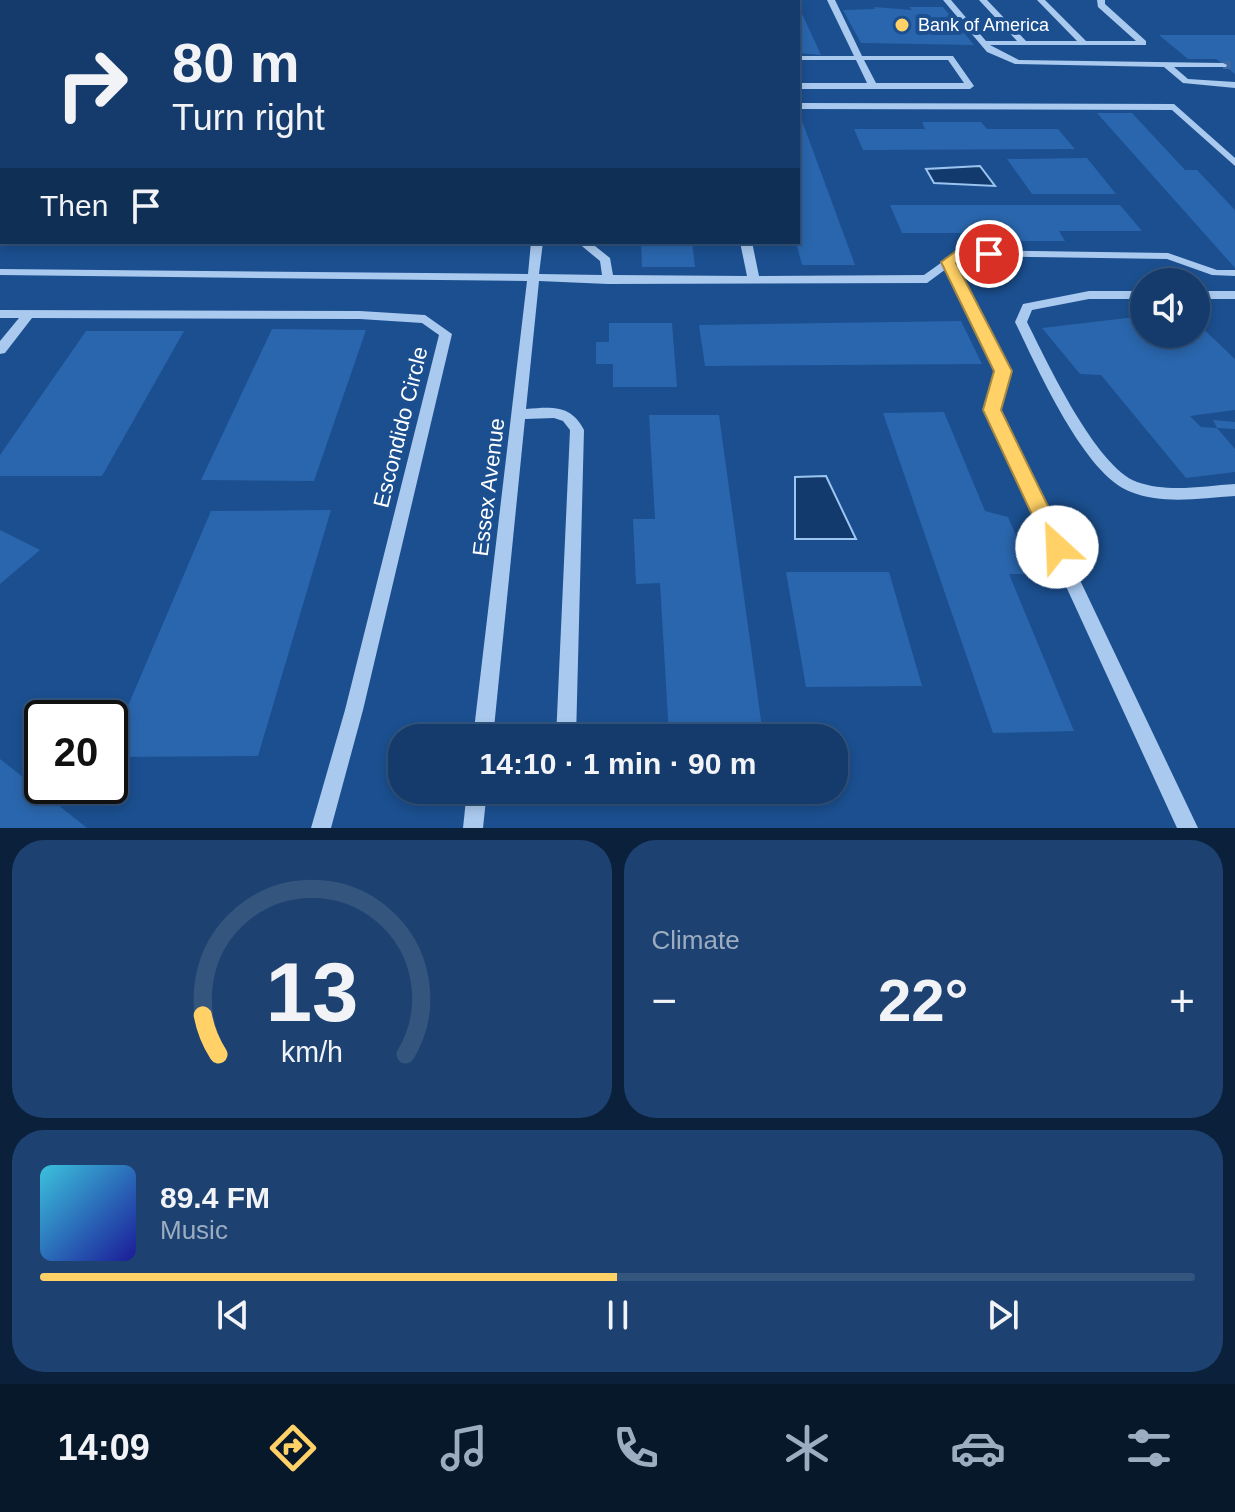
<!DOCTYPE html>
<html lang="en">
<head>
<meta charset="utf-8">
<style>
  body { margin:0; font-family:Arial,sans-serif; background:#1d4271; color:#f1f3f6; height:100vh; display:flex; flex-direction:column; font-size:30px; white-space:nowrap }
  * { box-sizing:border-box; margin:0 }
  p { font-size:26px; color:#9dadc1 }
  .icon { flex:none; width:44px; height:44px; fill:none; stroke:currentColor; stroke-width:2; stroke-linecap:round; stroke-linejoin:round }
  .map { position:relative; height:828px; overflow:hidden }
  .details { display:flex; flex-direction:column; gap:12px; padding:12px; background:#0b203b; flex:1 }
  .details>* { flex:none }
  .hud { position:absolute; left:0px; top:0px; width:800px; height:244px; box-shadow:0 4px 12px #0003,0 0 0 2px #33557e; background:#143b6b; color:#f1f3f6; overflow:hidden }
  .tools { position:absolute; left:1130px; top:268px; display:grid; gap:16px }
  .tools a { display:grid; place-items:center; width:80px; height:80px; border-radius:50%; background:#143b6b; box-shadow:0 4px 12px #0003,0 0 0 2px #33557e; font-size:40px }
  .speed { position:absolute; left:24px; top:700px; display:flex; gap:16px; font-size:40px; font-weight:700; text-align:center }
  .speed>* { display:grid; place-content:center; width:104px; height:104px; border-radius:50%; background:#143b6b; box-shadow:0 4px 12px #0003,0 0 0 2px #33557e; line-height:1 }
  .speed .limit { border:4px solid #111; border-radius:12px; background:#fff; color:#111 }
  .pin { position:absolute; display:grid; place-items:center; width:68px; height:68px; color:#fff; margin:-34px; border:4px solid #fff; border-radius:50%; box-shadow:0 2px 8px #0007 }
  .me { position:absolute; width:88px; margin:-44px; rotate:335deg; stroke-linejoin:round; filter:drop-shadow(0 0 6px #0008) }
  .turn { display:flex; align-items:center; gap:28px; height:168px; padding:0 40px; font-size:36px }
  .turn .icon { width:104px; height:104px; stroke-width:2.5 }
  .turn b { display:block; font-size:56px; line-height:68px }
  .then { display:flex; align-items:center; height:76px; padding:0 40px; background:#0003; gap:16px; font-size:30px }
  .big { font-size:60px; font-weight:700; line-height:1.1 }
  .details .tile { flex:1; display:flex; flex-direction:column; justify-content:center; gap:12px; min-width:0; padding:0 28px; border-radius:32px; background:#1d4271 }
  .details .dial { align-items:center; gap:0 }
  .dial svg { height:208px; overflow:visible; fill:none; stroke:#33557e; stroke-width:7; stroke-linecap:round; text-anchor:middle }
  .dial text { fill:#f1f3f6; stroke:none }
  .song { display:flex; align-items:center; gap:24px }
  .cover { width:96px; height:96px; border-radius:12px; background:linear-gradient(135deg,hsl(190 70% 55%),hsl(240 70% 35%)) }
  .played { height:8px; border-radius:4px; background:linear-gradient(90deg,#ffd166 50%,#33557e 50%) }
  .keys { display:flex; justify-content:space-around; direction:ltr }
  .heat { display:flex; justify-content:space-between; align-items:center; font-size:44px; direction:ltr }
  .details .tiles { flex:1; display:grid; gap:12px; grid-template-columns:1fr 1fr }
  .tile:last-child { grid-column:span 2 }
  .trip { position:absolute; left:388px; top:724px; width:460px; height:80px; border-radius:32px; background:#143b6b; box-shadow:0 4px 12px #0003,0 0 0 2px #33557e; font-weight:700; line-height:80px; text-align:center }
  .tab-bar { display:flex; height:128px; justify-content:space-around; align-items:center; background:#08182b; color:#9dadc1 }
  .tab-bar .icon { width:56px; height:56px }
  .tab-bar .on { color:#ffd166 }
  .tab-bar b { font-size:36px; color:#f1f3f6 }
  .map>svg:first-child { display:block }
  .water { fill:#123a6d; stroke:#9cc4f0; stroke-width:2 }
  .building { fill:#2a66ad }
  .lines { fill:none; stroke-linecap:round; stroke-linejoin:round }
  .minor-tunnel { stroke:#3d69a0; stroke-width:8; stroke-dasharray:8 4; stroke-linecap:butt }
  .minor { fill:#a9c9ee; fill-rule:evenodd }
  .major { fill:#f0f6ff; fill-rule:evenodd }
  .route { fill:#ffd166; stroke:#a68842; stroke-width:2 }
  .poi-dot { fill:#ffd166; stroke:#1b4f8f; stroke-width:3 }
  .labels { text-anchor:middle; stroke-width:8; stroke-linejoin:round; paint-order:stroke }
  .far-poi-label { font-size:18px; fill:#fff; stroke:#1b4f8f; text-anchor:start }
  .street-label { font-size:22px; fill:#fff; stroke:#1b4f8f }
</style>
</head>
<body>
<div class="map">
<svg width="1235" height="828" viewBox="0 0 1235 828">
  <rect width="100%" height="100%" fill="#1b4f8f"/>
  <g class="water">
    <path d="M980,166L995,186L934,183L926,169Z"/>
    <path d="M826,476L856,539H795V477Z"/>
  </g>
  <g class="building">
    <path d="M798,5L821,55L798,53Z"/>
    <path d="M874,7L912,10L909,7H943L974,45L861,43L843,10L875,9Z"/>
    <path d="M1159,35H1235V74L1216,59H1188Z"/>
    <path d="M798,110L855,265H802L796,242Z"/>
    <path d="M1097,113H1132L1185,170H1197L1235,210V268Z"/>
    <path d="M922,122H981L987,129H1058L1075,149L863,150L854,129H925Z"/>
    <path d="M1087,158L1116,194H1032L1007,159Z"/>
    <path d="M890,205H1120L1142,231H1059L1065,241H986L982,233H902Z"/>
    <path d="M641,242H692L695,267H642Z"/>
    <path d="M1144,316V334H1196V322L1235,359V410L1190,416L1201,427L1217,428L1235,449V472L1186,478L1101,375L1080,374L1042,328Z"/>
    <path d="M961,321L982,364L705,366L699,325Z"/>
    <path d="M609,323H672L677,387H613V364H596V342H609Z"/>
    <path d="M272,329L366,330L314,481L201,480Z"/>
    <path d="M86,331H184L102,476H0V455Z"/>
    <path d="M944,412L985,511L1008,517L1033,574H1009L1074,731L993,733L883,413Z"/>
    <path d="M649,415H719L763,735H669L660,583L636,584L633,519H655Z"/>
    <path d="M1213,420L1235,422V429L1217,428Z"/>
    <path d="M331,510L258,756L110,757V748L211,511Z"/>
    <path d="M0,530L40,550L0,584Z"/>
    <path d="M786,572H889L922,686L806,687Z"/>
    <path d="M0,759L87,828H0Z"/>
  </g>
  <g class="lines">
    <path class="minor-tunnel" d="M1223,65H1235"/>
    <g class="minor">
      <path d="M23,0H31L21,2Z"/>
      <path d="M393,0H401L392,2Z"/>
      <rect x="558" y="0" width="8" height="2"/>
      <rect x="690" y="0" width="8" height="2"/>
      <path d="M827,0H835L862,56H953L974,86L970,89H798V83H867L856,60H798V56H854ZM864,60H948L964,83H876Z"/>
      <path d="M943,0H951L986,41H1017L979,0H987L1026,41H1077L1037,0H1045L1086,41H1136L1098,7L1097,0H1105V4L1146,41V45H990L1019,60L1223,63L1227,65L1226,67H1174L1188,79L1235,82V88L1183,83L1164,67L1015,64L987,52Z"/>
      <rect x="0" y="81" width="2" height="6"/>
      <path d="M798,103L1174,104L1235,158V166L1172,110L798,109Z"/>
      <rect x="0" y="208" width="2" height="6"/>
      <path d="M531,242H543L539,274L602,275L600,261L577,242H590L610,258L613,275L747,276L740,242H752L759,276L924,275L959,250L1168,253L1217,270H1235V276L1212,275L1167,259L962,256L954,263L1010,371L999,410L1198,828H1177L985,410L996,371L946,269L927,283L608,284L539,281L526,409C551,407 571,404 584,430L576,738H556L570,430L563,421L554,418L525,419L493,738H473L527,281L0,275V269L528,274Z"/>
      <path d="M1089,291H1144V299H1089L1032,310L1027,322C1047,362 1096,467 1137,482C1168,493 1204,486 1235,484V496C1201,498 1164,505 1131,492C1084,475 1037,367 1015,322L1023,304Z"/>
      <rect x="1196" y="291" width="39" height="8"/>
      <path d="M0,310L360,311L425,315L452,334L363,710L331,828H311L345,710L439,335L422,323L360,319L32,318L5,353L0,354V341L19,318H0Z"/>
      <path d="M467,790H487L483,828H463Z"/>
    </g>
    <g class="major">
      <path d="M162,0H186L161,2Z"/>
      <path d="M322,0H347L321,2Z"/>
      <rect x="0" y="22" width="2" height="6"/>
      <rect x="0" y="45" width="2" height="6"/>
    </g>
  </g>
  <path class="route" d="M959,249H989L997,254L989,258H963L956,263L1012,371L1001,410L1068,547L1064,553L1057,556L1050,553L983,410L994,371L941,262Z"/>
  <circle class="poi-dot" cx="902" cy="25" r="8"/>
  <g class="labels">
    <g class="far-poi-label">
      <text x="918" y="31">Bank of America</text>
    </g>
    <g class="street-label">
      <text transform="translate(400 427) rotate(-76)" y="8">Escondido Circle</text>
      <text transform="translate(488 487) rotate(-83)" y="8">Essex Avenue</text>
    </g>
  </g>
</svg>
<div class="tools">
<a><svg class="icon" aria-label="sound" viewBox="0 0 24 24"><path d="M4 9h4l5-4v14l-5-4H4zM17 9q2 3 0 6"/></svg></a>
</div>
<div class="speed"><div class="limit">20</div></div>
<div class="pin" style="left:989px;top:254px;background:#d93025"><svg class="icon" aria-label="arrive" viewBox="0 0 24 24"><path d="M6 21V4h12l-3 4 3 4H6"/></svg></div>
<svg class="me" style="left:1057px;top:547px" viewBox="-20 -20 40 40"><circle r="19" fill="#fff"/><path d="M0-13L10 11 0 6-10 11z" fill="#ffd166"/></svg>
<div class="trip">14:10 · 1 min · 90 m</div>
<div class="hud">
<div class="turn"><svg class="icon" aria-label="right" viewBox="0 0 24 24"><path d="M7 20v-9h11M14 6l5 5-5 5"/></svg><div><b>80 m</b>Turn right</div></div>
<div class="then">Then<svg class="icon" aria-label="arrive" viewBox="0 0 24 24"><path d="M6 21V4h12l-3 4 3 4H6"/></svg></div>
</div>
</div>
<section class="details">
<div class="tiles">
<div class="tile dial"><svg viewBox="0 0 100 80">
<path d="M14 69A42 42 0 1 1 86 69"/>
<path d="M14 69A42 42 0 0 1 8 54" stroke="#ffd166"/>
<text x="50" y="56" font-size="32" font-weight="700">13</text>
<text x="50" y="72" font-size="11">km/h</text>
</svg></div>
<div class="tile"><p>Climate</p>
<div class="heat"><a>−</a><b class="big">22°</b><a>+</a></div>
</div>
<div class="tile">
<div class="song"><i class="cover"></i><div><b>89.4 FM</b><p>Music</p></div></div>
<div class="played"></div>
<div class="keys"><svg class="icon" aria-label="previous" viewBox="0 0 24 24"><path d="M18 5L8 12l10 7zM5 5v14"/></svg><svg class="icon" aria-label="pause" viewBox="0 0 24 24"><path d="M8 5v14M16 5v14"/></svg><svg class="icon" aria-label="next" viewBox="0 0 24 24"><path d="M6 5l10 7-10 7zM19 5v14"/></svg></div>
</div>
</div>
</section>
<nav class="tab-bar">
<b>14:09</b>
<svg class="icon on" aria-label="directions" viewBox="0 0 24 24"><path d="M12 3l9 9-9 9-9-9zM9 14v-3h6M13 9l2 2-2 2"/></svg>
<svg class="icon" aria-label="music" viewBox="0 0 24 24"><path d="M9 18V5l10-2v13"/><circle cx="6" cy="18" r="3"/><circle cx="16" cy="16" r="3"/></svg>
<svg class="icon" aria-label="phone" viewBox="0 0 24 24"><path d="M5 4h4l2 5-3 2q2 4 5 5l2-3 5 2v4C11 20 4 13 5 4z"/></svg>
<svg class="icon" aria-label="climate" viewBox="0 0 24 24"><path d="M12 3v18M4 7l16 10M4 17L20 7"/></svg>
<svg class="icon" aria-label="car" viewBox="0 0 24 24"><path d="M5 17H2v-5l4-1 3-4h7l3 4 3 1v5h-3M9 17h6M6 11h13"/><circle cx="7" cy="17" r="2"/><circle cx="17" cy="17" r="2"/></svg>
<svg class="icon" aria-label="filters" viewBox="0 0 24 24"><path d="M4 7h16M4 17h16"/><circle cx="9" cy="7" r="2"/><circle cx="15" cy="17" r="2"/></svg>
</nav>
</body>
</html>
